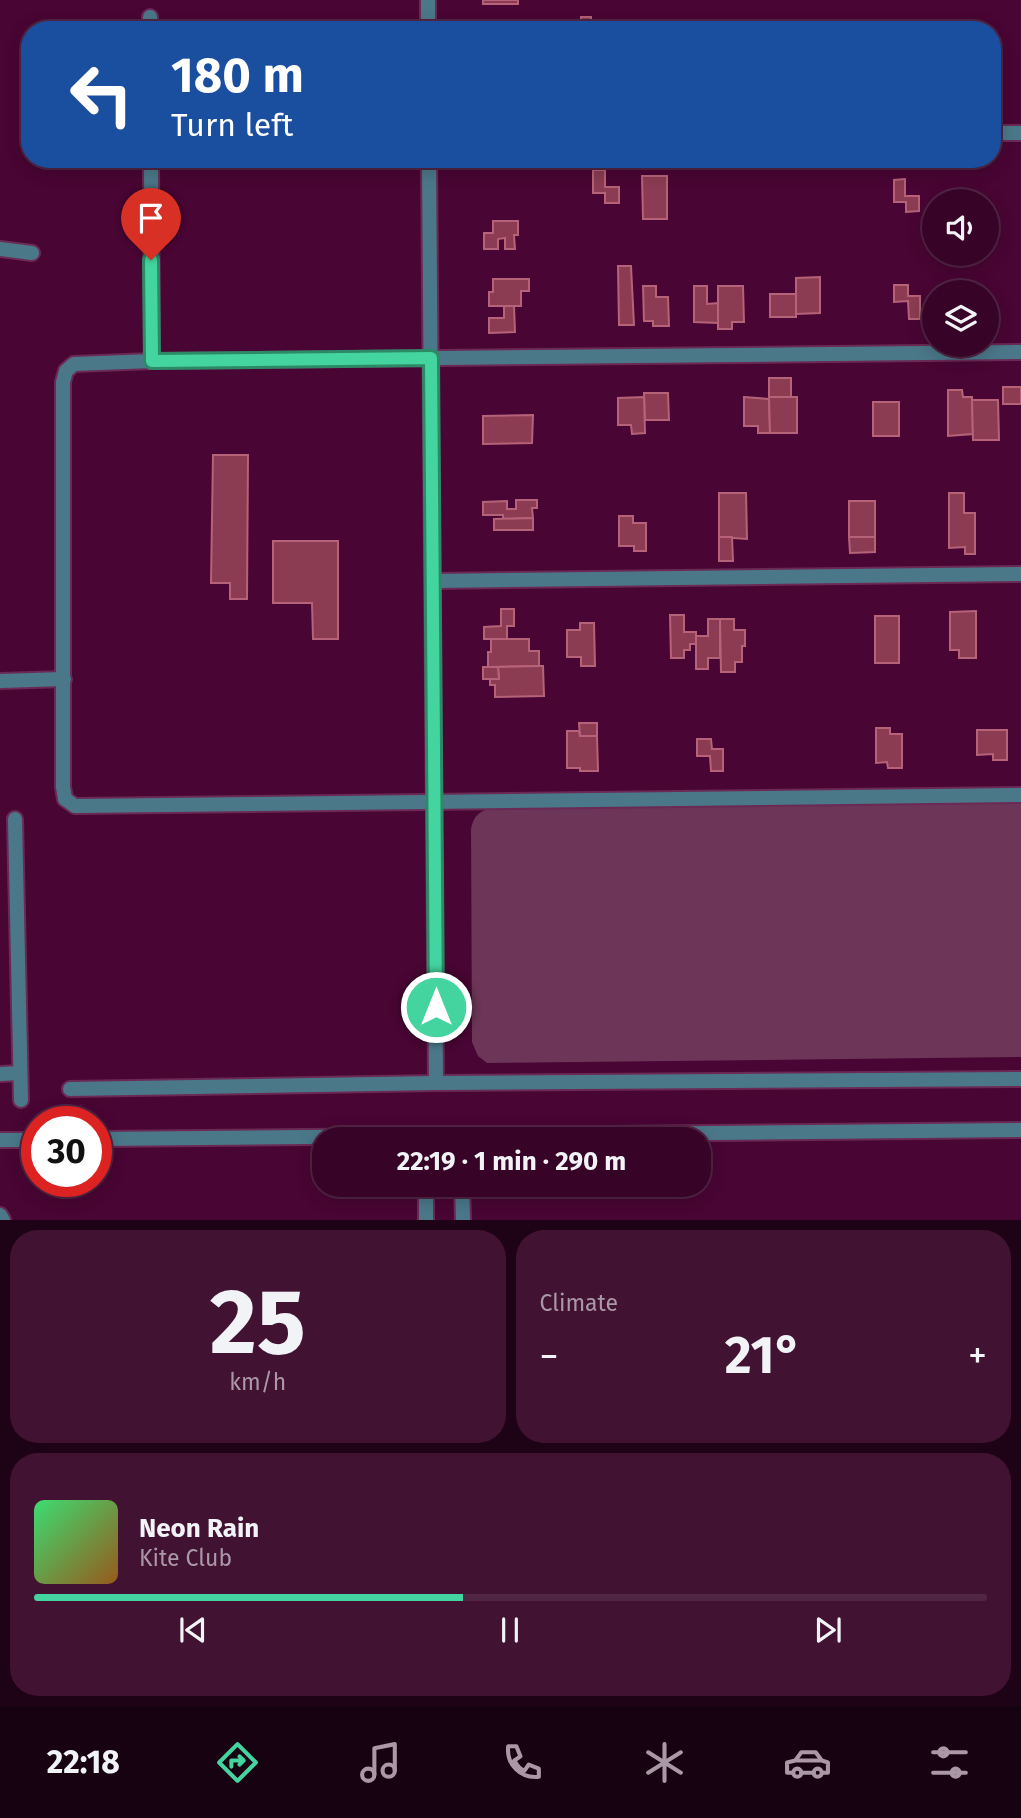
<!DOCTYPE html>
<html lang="en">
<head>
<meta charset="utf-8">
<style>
  body { margin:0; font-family:"Fira Sans",sans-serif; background:#421233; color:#f1f3f6; height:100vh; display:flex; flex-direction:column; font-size:26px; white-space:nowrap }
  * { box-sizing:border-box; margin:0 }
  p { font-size:23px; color:#aa98a7 }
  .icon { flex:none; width:38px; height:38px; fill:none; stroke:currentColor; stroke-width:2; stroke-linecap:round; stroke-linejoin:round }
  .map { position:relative; height:1220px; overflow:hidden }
  .details { display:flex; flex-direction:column; gap:10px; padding:10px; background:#1e0215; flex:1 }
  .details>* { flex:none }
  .hud { position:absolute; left:21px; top:21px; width:980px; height:147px; border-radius:28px; box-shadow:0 4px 18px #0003,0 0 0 2px #512544; background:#1a4fa0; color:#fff; overflow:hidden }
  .buttons { position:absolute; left:922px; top:189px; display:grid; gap:14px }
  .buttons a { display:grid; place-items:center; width:77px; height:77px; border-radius:50%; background:#370427; box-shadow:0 4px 18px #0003,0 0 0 2px #512544; font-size:35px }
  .speed { position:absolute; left:21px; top:1106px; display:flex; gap:14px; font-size:35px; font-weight:700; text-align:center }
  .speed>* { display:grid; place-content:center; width:91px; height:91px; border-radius:50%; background:#370427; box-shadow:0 4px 18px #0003,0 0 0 2px #512544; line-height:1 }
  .speed .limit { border:10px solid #d22; background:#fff; color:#111 }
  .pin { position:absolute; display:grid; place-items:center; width:60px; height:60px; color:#fff; margin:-72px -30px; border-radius:50% 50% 50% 0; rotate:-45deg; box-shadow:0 0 7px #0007 }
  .pin .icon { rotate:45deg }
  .me { position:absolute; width:77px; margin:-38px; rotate:0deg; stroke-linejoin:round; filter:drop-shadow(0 0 5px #0008) }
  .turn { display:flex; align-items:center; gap:24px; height:147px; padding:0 35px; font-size:32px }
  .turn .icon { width:91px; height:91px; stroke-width:2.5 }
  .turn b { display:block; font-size:49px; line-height:60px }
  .big { font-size:52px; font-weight:700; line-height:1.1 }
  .details .widget { flex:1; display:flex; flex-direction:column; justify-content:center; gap:10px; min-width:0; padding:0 24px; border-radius:28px; background:#421233 }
  .details .dial { align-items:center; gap:0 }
  .dial b { font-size:91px; line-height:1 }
  .song { display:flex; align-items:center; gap:21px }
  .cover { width:84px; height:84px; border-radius:10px; background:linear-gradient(135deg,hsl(140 70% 55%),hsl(30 70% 35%)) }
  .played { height:7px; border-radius:4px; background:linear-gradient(90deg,#44d49f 45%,#512544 45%) }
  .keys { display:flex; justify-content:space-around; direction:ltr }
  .heat { display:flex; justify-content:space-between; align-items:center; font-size:38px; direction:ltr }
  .details .tiles { flex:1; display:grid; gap:10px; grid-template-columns:1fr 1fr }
  .widget:last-child { grid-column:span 2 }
  .trip { position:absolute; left:312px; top:1127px; width:399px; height:70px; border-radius:28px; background:#370427; box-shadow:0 4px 18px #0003,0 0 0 2px #512544; font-weight:700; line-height:70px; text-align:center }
  .tab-bar { display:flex; height:112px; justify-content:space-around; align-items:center; background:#160210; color:#aa98a7 }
  .tab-bar .icon { width:49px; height:49px }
  .tab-bar .active { color:#44d49f }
  .tab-bar b { font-size:32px; color:#f1f3f6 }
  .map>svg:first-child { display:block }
  .green { fill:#6d3557 }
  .building { fill:#8b3c52; stroke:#b66278; stroke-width:2 }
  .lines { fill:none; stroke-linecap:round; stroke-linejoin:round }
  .minor-casing { stroke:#6a2a55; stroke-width:18 }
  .minor { stroke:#4b7889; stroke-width:14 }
  .route-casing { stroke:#2c8a67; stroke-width:18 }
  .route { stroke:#44d49f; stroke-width:12 }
</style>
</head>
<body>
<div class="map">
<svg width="1021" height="1220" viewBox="0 0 1021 1220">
  <rect width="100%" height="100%" fill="#490534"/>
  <path class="green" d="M1021,801V1057L487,1063L478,1056L472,1042L471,829C473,819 476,814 485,810Z"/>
  <g class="building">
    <rect x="483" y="0" width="35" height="4"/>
    <rect x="581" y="17" width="10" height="13"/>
    <path d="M593,170H605V187H619V203H605V193H593Z"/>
    <path d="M642,176H667V219H643Z"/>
    <path d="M905,179V196H919V211L906,212V202H894V180Z"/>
    <path d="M493,221H518V235H514L515,249H505V238L498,239V249H484V233H493Z"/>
    <path d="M618,266H631L634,325H619Z"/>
    <path d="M820,277V313L796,314V278Z"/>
    <path d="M493,279H529V291H521V306H489V292H493Z"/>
    <path d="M894,285H908V296H920V319H909L908,301L894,302Z"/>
    <path d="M643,286H656V297H668L669,326H653V321H644Z"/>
    <path d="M694,286H707V304L718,303V323L694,322Z"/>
    <path d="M718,286H743L744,322H732V329H718Z"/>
    <rect x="944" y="287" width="26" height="5"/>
    <rect x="770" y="294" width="26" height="23"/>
    <path d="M504,306H514L515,332L489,333V318H504Z"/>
    <rect x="769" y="378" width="22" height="19"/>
    <rect x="1003" y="387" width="18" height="17"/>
    <path d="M948,390H962L963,397H972L973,434L948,436Z"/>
    <path d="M644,393H668L669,420H645Z"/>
    <path d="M644,397L645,433L632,434L631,425H618V398Z"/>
    <path d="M744,397L769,399L770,433H758V426H744Z"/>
    <path d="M769,397H797V433H770Z"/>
    <path d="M972,400H998L999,440H973Z"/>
    <rect x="873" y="402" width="26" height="34"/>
    <path d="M533,415L532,443L483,444V416Z"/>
    <path d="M213,455H248L247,599H230V583H211Z"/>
    <path d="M719,493H746L747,539L719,537Z"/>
    <path d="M949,493H964V513H975V554H965V547L949,548Z"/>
    <path d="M516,500H537V508H532L533,518L503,519V515H483V502L507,501V509H516Z"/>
    <rect x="849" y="501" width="26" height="36"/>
    <path d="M619,516H633V523H646V551H634V546H619Z"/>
    <path d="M533,518V530H494V519Z"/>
    <path d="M719,537H732L733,561H719Z"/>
    <path d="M849,537H875V552L850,553Z"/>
    <path d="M273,541H338V639H313L312,603H273Z"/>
    <path d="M501,609H514V626H507V639H484V627L501,626Z"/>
    <path d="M976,611V658H959V650H950V612Z"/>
    <path d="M670,615H684V632H696V644H690V650H684V658H671Z"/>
    <rect x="875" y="616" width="24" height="47"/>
    <path d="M708,619H720V658H708V669H696V636H708Z"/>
    <path d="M720,619H734V630H745V646H742V662H735V672H721Z"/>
    <path d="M580,623H594L595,666H581V657H567V630H580Z"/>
    <path d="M491,639H529V651H539V666L488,667V652H491Z"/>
    <path d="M539,666H543L544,696L495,697V685H490V679H499L498,667Z"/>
    <path d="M483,667H498L499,679H483Z"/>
    <path d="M579,723H597V736H580Z"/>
    <path d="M876,728H890V734H902V768H888L887,762L876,763Z"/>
    <path d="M977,730H1007V760H993V754L977,755Z"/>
    <path d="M567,731H579L580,736H597L598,771H580V768H567Z"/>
    <path d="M697,739H711L712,749H723V771H711L710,756H697Z"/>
  </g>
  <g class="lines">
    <defs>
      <g id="minor">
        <path d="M428,0V30"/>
        <path d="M150,17V30"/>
        <path d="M992,133H1021"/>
        <path d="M151,159L152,361"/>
        <path d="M429,159L436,1083"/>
        <path d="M0,249L32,253"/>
        <path d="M1021,352L152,361L74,364L66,371L63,382V787L65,799L75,806L1021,795"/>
        <path d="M433,581L1021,574"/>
        <path d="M0,681L64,679"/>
        <path d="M15,819L21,1100"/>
        <path d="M0,1074L20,1073"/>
        <path d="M70,1089L436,1083L1021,1079"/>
        <path d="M96,1139L1021,1130"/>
        <path d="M0,1140H37"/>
        <path d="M426,1185V1220"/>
        <path d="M462,1185L463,1220"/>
        <path d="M0,1215L3,1220"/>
      </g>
    </defs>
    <use href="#minor" class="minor-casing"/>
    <use href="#minor" class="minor"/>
  </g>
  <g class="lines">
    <defs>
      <path id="route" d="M151,260L152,361L431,358L436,1007"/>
    </defs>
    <use href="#route" class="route-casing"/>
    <use href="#route" class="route"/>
  </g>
</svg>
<div class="buttons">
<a><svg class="icon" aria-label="sound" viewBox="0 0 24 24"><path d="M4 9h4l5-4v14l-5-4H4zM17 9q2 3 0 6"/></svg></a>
<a><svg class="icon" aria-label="layers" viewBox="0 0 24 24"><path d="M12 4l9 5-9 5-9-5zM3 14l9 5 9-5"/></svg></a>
</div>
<div class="speed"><div class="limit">30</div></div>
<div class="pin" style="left:151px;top:260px;background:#d93025"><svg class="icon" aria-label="arrive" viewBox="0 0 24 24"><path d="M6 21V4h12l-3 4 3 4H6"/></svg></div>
<svg class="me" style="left:436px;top:1007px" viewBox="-20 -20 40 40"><circle r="17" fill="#44d49f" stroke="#fff" stroke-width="3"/><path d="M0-11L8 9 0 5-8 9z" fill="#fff"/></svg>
<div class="trip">22:19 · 1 min · 290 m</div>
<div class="hud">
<div class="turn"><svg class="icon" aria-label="left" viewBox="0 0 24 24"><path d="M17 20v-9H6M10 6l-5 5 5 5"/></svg><div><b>180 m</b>Turn left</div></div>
</div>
</div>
<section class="details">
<div class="tiles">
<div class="widget dial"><b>25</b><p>km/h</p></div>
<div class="widget"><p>Climate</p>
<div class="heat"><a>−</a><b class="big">21°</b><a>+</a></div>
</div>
<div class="widget">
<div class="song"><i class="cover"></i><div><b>Neon Rain</b><p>Kite Club</p></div></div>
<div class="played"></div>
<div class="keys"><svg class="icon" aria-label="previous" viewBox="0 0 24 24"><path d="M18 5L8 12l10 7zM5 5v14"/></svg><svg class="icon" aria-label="pause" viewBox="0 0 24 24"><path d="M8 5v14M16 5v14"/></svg><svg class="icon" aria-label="next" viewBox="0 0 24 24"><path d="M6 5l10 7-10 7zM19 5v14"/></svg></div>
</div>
</div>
</section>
<nav class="tab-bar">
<b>22:18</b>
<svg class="icon active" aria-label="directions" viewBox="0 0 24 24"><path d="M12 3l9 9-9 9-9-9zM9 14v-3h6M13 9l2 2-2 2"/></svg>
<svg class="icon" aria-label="music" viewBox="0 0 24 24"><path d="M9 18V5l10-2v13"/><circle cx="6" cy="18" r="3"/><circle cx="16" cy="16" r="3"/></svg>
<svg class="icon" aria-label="phone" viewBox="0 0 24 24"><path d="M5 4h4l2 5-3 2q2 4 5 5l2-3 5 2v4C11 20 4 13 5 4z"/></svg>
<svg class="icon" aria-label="climate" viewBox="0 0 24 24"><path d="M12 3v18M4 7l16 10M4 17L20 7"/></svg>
<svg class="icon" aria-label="car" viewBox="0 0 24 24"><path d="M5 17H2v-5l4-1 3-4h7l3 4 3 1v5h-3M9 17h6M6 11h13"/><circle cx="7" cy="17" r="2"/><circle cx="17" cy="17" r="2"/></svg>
<svg class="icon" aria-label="filters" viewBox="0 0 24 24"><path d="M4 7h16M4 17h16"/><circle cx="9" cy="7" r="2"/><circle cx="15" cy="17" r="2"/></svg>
</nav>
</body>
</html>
